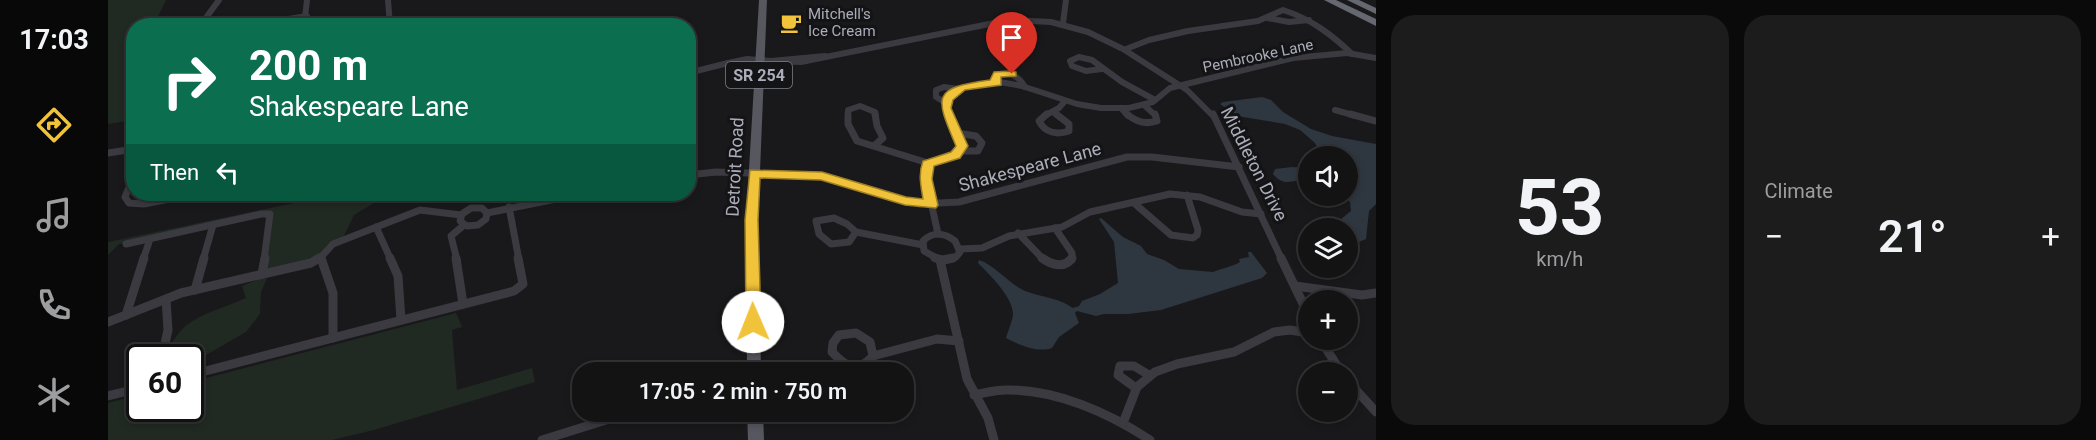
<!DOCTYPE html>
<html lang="en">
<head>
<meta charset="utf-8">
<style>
  body { margin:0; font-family:Roboto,sans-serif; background:#1c1c1d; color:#f1f3f6; height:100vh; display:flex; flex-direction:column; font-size:22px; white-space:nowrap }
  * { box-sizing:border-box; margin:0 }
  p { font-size:20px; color:#9d9ea0 }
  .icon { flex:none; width:33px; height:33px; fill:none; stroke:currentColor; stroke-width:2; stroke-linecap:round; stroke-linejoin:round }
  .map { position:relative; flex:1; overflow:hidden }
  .details { display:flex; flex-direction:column; gap:15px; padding:15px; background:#0a0a0b; width:720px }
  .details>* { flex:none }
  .banner { position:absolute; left:18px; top:18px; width:570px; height:183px; border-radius:24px; box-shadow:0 3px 9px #0003,0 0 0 2px #323234; background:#0b6e4f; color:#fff; overflow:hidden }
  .controls { position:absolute; left:1190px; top:146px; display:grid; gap:12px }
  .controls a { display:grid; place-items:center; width:60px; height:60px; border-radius:50%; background:#131314; box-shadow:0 3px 9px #0003,0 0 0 2px #323234; font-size:30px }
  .speed { position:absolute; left:18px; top:344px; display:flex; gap:12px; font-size:30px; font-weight:700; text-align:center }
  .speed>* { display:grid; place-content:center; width:78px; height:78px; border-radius:50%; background:#131314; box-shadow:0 3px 9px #0003,0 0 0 2px #323234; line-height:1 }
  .speed .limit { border:3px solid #111; border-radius:9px; background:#fff; color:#111 }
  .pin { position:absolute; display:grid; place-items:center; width:51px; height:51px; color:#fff; margin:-62px -26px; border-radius:50% 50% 50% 0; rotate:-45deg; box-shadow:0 0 6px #0007 }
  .pin .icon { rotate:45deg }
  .me { position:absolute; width:66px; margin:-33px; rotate:359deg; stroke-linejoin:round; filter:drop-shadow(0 0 4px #0008) }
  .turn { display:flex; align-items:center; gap:21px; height:126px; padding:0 24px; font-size:27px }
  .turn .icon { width:78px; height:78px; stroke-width:2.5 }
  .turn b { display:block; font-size:42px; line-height:51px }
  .then { display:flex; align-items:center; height:57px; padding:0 24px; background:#0003; gap:12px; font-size:22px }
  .big { font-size:45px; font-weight:600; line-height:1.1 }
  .details .card { flex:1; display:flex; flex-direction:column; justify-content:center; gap:9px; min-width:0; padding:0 21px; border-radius:24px; background:#1c1c1d }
  .details .dial { align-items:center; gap:0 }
  .dial b { font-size:78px; line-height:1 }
  .heat { display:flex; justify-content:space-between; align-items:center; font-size:33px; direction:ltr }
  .details .tiles { flex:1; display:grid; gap:15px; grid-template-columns:repeat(2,1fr) }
  .trip { position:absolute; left:464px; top:362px; width:342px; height:60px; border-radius:24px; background:#131314; box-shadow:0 3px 9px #0003,0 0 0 2px #323234; font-weight:600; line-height:60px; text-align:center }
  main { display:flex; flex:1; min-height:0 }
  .menu { display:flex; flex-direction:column; width:108px; justify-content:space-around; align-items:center; background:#080808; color:#9d9ea0 }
  .menu .icon { width:42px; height:42px }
  .menu .on { color:#f1c33a }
  .menu b { font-size:27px; color:#f1f3f6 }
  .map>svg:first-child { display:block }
  .green { fill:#202922 }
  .water { fill:#2e363f }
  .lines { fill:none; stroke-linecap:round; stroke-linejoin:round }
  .street-far2 { stroke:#3a3a40; stroke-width:6 }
  .street-far1 { stroke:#3a3a40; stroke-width:7 }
  .street { stroke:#3a3a40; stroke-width:9 }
  .primary { fill:#56575f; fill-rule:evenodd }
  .highway { fill:#666871; fill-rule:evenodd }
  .route { fill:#f1c33a; stroke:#9d7f26; stroke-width:1.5 }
  .labels { text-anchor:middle; stroke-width:6; stroke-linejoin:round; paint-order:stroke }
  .far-poi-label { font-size:15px; fill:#abaeba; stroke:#141416; text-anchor:start }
  .far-street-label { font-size:15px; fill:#abaeba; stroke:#141416 }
  .shield { fill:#141416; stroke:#7e8089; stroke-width:1.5 }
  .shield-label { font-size:16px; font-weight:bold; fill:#abaeba }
  .street-label { font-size:18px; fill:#abaeba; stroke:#141416 }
</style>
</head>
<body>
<main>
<nav class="menu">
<b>17:03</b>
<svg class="icon on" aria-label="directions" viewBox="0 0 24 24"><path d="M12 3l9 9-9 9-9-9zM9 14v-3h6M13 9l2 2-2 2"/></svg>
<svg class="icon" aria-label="music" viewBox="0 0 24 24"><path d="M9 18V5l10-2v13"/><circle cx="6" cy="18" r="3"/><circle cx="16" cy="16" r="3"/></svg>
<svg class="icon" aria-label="phone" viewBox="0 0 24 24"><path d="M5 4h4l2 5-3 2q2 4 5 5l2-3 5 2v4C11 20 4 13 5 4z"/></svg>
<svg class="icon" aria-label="climate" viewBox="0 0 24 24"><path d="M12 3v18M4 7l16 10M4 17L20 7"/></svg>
</nav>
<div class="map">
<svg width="1268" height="440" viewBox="0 0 1268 440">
  <rect width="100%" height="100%" fill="#19191b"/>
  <g class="green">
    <path d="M0,0H58L46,25L26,26L25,120L0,124Z"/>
    <path d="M229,194H281L246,215L236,236L207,258L157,272L164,214L155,213L11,244L0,255V242Z"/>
    <path d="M159,278L153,292L152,314L138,332L84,363H83L82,357H59C70,316 103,314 138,298L134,286L151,279Z"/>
    <path d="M348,313L354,327L344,330L349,390L424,368L427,382L266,430L224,440H0V403L31,395L32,408H82L83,382Z"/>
  </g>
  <g class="water">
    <path d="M1154,97L1163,100L1175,112L1203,129L1224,136L1268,144V204L1261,211L1258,239L1239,247V228H1222L1243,211L1242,202L1235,195H1239V156H1214L1207,143L1192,130L1177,124L1129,116L1112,104L1115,102Z"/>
    <path d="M1184,167L1200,168V178C1186,181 1175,187 1165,174L1167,169Z"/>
    <path d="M993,218L1015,237L1033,246L1039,254L1056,260L1071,269L1105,272C1114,268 1124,267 1132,262L1131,259L1141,257L1140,252H1143L1159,273L1154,278L1053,310L1020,314H996L988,316L969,311L967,313L971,323L951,337L944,348C930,353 911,345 898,338C900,331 904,322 905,315C906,298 881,274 870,263L871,260C888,266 899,282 915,290C933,298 947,296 965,308L971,306L974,301L992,294L1010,283L1006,242L991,219Z"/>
  </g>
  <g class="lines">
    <g class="street-far2">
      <path d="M280,0L282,26"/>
      <path d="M1159,18L1181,22L1201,20"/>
      <path d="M955,23L958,0"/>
      <path d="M92,26L111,0"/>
      <path d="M137,26L199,16"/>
      <path d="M196,26L199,0"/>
      <path d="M1018,49L1041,40L1080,31L1150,21L1175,10C1203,19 1223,34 1244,54"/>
      <path d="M717,56L663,61L693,62L901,20L943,22L980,32L1015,49L1079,90L1105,116"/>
      <path d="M642,60L620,63L639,59L663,61"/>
      <path d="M994,69L978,71L964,66L962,61L971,57L984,60L1014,82L1047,100"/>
      <path d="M580,73L620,63"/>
      <path d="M889,82L888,75C901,71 910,75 917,87"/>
      <path d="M838,103L828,97V90L836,87L850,89"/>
      <path d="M1036,105L1048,116"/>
      <path d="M1013,108L1020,116"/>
      <path d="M1227,110L1248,116"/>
      <path d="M945,112L950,116"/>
      <path d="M740,116V110L752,106L767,112L768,116"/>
      <path d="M842,116L838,104L842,95L854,87L892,82L914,86L969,104L993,108H1021L1045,102L1062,88L1185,58L1239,53L1268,58"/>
      <path d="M936,116L951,108L957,101"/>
    </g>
    <g class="street-far1">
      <path d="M740,114V124L749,141L820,163"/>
      <path d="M939,114L931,121C937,133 949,135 961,131V124L948,114"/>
      <path d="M1019,114C1028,122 1037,125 1049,121L1047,114"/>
      <path d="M1105,114L1174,260"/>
      <path d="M1242,114L1268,121"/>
      <path d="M849,133L868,136L874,143L870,151H852"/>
      <path d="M767,145L775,138L769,126L767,114"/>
      <path d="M0,153L26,149"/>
      <path d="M820,163L844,157L853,149V143L842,114"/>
      <path d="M820,163L818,179L830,234"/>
      <path d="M26,175L17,197L21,203L36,204L87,194"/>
      <path d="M580,175L608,172L708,175L811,204L851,202L1019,157H1044L1131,167"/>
      <path d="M1026,203L1063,235L1085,238L1089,235L1090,230L1079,195"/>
      <path d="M401,207L411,260"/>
      <path d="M363,208H374L379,213L378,219L370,225L359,226L352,221L354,214Z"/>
      <path d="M379,213L473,194"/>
      <path d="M726,218L739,224L748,232L741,242L723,244L711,234L708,221Z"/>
      <path d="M268,227L283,260"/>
      <path d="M947,228L964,253V260"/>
      <path d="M748,232L815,245"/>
      <path d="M910,233L936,260"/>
      <path d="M18,244L153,214H162L156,260"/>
      <path d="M852,249L874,248L901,236L954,227L982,212L1062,194L1092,197L1134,212L1153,214"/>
      <path d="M35,260L42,239"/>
      <path d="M95,260L105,225"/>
      <path d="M208,260L213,257"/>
      <path d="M214,260L213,257L225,244L312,210L353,215"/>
      <path d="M349,260L343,236L356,225"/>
      <path d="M832,260L816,251L815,241C825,231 837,233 847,241L852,252L848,257L840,260"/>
    </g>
    <g class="street">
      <path d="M213,258L225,293V338"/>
      <path d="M282,258L290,276L293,320"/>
      <path d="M348,258L355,304"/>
      <path d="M827,258L835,260L845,258"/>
      <path d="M934,258C944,265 956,269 964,258"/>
      <path d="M1173,258L1200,314"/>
      <path d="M832,260L859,379L880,418L886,440"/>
      <path d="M154,274L157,258"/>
      <path d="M1187,286L1254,295L1268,293"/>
      <path d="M87,290L96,258"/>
      <path d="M18,315L36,258"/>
      <path d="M0,322L73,293L203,263L211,258"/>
      <path d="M748,333L762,342L765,356C749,374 738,367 724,352L725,343L731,335Z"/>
      <path d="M1212,339L1233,372"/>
      <path d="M765,356L829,339L851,341"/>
      <path d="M54,357L60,330L58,299"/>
      <path d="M82,375L406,291L415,284L410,258"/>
      <path d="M1239,380L1268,412"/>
      <path d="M1028,388L1010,375L1012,366H1026L1041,375"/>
      <path d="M866,395C877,393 887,390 898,390C948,389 1001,413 1042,440"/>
      <path d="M0,396L32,388"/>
      <path d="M1015,423L1029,387L1047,372L1069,364L1126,352L1166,332L1182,330L1200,333"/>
      <path d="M434,440L527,411"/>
    </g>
    <g class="primary">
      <path d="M651,0H659L650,220L653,372H639L638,220Z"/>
      <path d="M639,411H655L656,440H640Z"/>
    </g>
    <g class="highway">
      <path d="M1216,0H1228L1268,19V26Z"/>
      <path d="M1239,0H1251L1268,8V14Z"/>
    </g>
  </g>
  <path class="route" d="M904,71L908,72V76L893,77V85L857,90L845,100L843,108L860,146L852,158L826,166L824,179L830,205L828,208L797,205L713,180L652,178L650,220L653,322L651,327L645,328L640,327L638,322L637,220L642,170L714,172L798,197L815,199C813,186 810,174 815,161L843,152L848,146C827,96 823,88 882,80L886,72Z"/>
  <defs>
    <symbol id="cafe-bare" viewBox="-9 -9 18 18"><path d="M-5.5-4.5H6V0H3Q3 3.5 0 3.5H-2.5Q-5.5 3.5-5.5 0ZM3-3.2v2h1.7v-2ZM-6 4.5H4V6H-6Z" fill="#f1c33a" stroke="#141416" stroke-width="2.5" paint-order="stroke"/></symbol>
  </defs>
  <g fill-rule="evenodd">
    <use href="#cafe-bare" x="668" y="8" width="30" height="30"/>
  </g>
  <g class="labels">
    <g class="far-poi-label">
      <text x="700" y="19">Mitchell's<tspan x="700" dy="17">Ice Cream</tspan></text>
    </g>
    <g class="far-street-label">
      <text transform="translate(1150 56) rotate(-12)" y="5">Pembrooke Lane</text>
    </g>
    <rect class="shield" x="618" y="62" width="66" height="26" rx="4.5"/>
    <g class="shield-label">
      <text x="651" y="81">SR 254</text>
    </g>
    <g class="street-label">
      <text transform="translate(1146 164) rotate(63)" y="6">Middleton Drive</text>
      <text transform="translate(627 167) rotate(-87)" y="6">Detroit Road</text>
      <text transform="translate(922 167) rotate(-15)" y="6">Shakespeare Lane</text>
    </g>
  </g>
</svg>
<div class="controls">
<a><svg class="icon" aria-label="sound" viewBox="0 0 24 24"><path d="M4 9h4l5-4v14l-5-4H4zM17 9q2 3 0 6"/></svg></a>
<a><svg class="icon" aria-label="layers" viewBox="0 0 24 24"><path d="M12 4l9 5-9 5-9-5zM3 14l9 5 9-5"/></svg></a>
<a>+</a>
<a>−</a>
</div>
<div class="speed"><div class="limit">60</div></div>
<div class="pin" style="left:904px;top:74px;background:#d93025"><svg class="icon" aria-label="arrive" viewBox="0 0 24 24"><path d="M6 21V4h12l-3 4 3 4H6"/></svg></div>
<svg class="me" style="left:645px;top:322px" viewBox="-20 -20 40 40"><circle r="19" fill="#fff"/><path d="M0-13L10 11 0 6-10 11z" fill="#f1c33a"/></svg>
<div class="trip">17:05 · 2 min · 750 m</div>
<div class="banner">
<div class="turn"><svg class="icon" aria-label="right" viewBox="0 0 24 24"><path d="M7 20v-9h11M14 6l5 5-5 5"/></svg><div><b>200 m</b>Shakespeare Lane</div></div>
<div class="then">Then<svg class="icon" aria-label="left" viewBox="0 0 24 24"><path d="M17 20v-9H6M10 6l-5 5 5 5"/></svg></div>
</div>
</div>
<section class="details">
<div class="tiles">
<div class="card dial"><b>53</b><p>km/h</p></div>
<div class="card"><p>Climate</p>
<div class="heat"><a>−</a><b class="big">21°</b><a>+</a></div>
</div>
</div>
</section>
</main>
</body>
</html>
